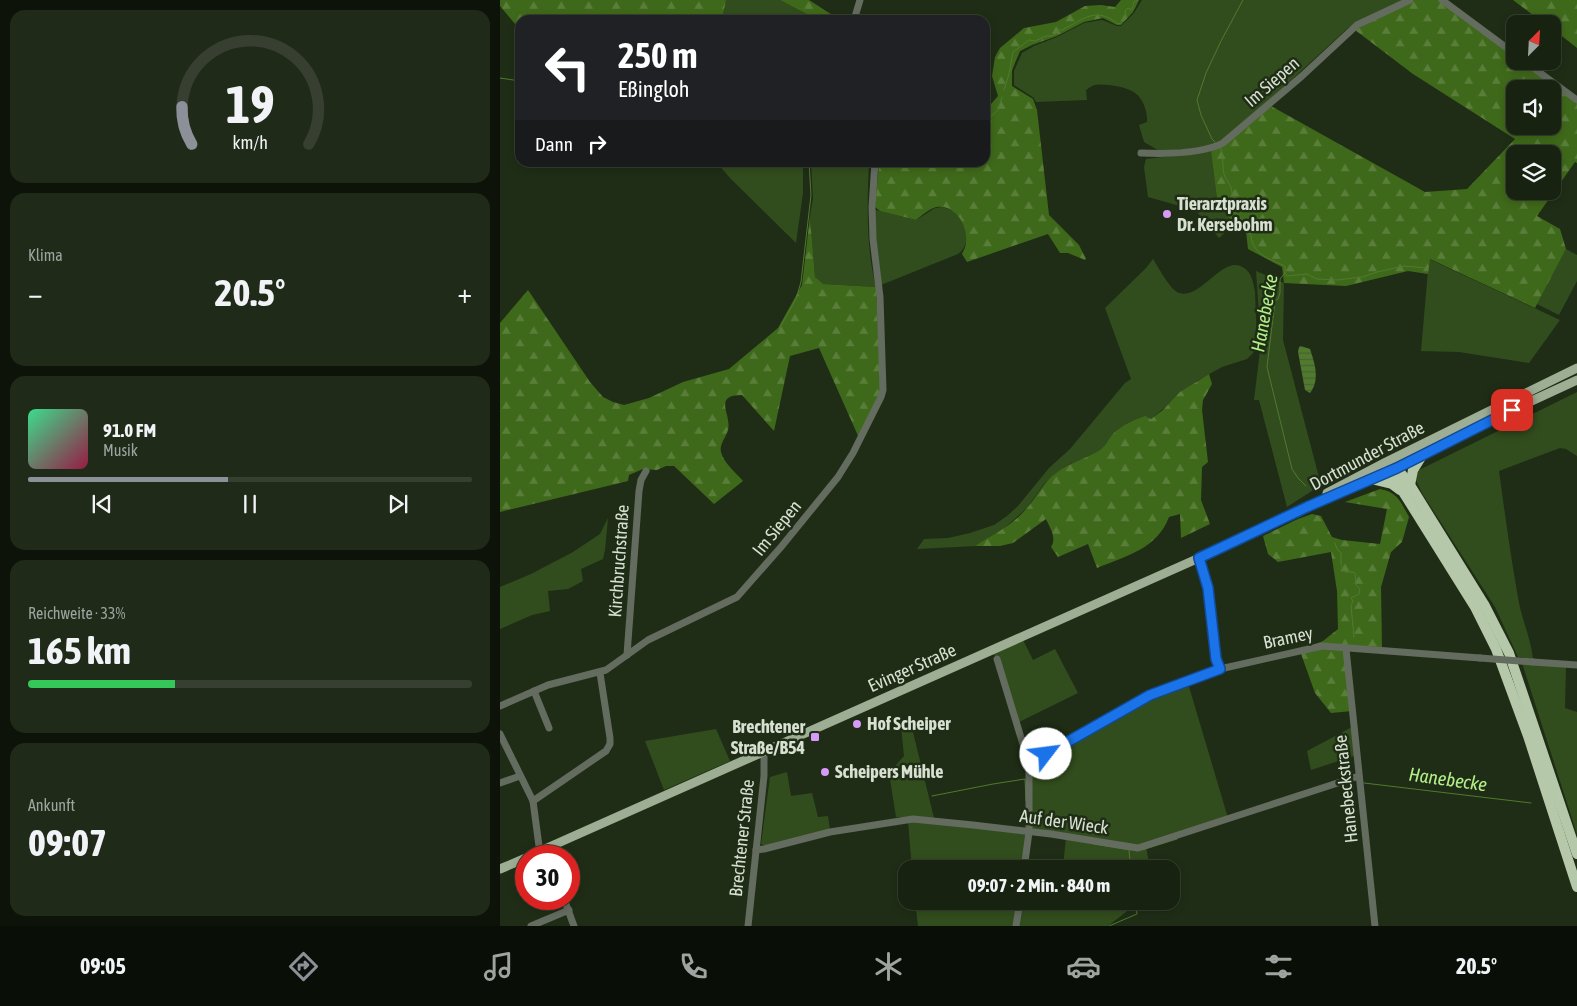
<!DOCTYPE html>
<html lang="de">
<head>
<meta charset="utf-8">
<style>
  body { margin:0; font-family:"Asap Condensed",sans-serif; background:#202a19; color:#f1f3f6; height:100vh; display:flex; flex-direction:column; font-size:19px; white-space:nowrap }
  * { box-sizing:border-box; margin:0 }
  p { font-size:16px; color:#9ea49f }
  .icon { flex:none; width:28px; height:28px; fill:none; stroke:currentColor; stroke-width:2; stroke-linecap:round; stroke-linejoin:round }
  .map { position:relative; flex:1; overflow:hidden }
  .panel { display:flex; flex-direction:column; gap:10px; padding:10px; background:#0d1309; width:500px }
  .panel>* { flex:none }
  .banner { position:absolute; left:15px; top:15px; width:475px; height:152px; border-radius:15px; box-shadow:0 2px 8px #0003,0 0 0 1px #363f30; background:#202124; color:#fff; overflow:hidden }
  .needle { width:32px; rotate:24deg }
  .tools { position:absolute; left:1006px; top:15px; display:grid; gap:10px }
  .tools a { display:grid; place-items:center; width:55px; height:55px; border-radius:10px; background:#172210; box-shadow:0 2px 8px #0003,0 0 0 1px #363f30; font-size:25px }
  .speed { position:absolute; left:15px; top:845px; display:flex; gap:10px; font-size:25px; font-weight:700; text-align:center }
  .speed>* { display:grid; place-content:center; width:65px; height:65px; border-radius:50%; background:#172210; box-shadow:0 2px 8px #0003,0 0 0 1px #363f30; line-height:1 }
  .speed .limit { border:8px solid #d22; background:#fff; color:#111 }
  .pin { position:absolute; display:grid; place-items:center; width:42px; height:42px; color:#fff; margin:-21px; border-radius:10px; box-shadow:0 2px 8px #0006 }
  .me { position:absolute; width:55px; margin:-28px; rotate:60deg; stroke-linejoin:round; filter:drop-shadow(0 0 4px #0008) }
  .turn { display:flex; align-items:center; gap:18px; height:105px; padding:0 20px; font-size:22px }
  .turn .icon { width:65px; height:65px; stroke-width:2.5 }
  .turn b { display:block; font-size:35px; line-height:42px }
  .then { display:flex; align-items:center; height:48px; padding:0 20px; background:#0003; gap:10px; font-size:19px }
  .big { font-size:38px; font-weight:700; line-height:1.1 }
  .panel .widget { flex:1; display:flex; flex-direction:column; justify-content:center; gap:8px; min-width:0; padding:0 18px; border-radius:15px; background:#202a19 }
  .panel .dial { align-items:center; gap:0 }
  .dial svg { height:130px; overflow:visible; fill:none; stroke:#363f30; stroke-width:7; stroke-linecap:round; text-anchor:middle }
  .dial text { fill:#f1f3f6; stroke:none }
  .song { display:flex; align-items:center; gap:15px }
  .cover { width:60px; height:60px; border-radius:8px; background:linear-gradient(135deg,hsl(150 70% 55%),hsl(340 70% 35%)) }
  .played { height:5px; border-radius:2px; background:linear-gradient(90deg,#8c9099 45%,#363f30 45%) }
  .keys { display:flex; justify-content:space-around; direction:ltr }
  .heat { display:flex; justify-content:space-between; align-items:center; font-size:28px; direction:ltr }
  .charge { height:8px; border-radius:4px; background:linear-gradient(90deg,#34c759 33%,#363f30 0) }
  .trip { position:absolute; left:398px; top:860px; width:282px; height:50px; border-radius:15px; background:#172210; box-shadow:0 2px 8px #0003,0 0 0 1px #363f30; font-weight:700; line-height:50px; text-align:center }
  .tab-bar { display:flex; height:80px; justify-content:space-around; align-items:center; background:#090e06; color:#9ea49f }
  .tab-bar .icon { width:35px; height:35px }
  .tab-bar .on { color:#8c9099 }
  .tab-bar b { font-size:22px; color:#f1f3f6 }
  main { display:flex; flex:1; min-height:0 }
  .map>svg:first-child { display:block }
  .green { fill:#324d1d; fill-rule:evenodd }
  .forest { fill:url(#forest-firs); fill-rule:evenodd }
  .water { fill:url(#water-rules) }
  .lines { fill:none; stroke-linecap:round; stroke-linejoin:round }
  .stream { stroke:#507a2e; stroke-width:1 }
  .minor { stroke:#646b5f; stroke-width:7 }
  .major { stroke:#9eae95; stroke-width:9 }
  .highway { stroke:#b6c8aa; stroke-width:10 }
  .minor-bridge { stroke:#646b5f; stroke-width:7 }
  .route-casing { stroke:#114b97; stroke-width:12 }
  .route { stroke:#1a73e8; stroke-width:9 }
  .poi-dot { fill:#d89af8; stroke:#1f2d16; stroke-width:2 }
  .labels { text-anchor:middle; stroke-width:5; stroke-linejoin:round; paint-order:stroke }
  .street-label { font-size:18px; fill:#d7e0d1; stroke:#1f2d16 }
  .poi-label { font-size:18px; font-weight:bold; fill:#d7e0d1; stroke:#1f2d16; text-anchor:start }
  .water-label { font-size:19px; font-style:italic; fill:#b3f089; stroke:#1f2d16 }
</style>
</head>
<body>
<main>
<section class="panel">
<div class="widget dial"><svg viewBox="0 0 100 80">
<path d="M14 69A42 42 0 1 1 86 69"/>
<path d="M14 69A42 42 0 0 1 8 46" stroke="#8c9099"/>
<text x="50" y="56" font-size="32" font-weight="700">19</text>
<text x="50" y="72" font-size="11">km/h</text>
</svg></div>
<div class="widget"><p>Klima</p>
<div class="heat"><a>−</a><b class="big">20.5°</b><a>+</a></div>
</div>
<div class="widget">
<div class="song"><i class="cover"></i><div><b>91.0 FM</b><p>Musik</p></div></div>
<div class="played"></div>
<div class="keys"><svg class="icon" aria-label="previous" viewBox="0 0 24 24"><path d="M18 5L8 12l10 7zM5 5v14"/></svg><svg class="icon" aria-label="pause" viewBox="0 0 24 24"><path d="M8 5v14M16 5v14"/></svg><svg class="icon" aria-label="next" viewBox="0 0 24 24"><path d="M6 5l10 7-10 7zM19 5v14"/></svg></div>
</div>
<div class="widget"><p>Reichweite · 33%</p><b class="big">165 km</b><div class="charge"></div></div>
<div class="widget"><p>Ankunft</p><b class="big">09:07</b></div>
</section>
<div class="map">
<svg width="1077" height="926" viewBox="0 0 1077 926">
  <defs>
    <pattern id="forest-firs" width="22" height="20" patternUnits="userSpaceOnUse" patternTransform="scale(1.25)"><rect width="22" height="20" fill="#3f691a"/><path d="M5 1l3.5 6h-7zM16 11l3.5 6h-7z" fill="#5a7e3a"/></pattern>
    <pattern id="water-rules" width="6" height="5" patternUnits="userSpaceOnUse" patternTransform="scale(1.25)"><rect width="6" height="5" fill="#507a2e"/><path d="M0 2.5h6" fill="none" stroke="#496136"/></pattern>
  </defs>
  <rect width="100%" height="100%" fill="#1f2d16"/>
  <g class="green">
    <path d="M226,0H280L318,20H222Z"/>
    <path d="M642,0H903L848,28L777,93L720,142L705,147L661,152L644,142L639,125L647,122C648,113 643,98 635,93C628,87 601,82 592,86C590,87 588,89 586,90L587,100L536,102L534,98L514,85V71L522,53L534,46L557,37L584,23L602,20L617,26H621L634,13Z"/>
    <path d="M711,151L717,199L733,225L719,238L692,206L687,208L648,197L644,167L646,159Z"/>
    <path d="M217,163H303V193L296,243L230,178Z"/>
    <path d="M311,163H369C367,201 366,250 376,287L322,284L315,277L310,216L313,198Z"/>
    <path d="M442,207C445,208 450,209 454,211C468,221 472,244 458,254L381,285L380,283L374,212L376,210L416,220L435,208Z"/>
    <path d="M1066,249L1077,255V281L1059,315L1037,304Z"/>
    <path d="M653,259C659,268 670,290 679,293C702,300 723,253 744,268C752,273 753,283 755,292L757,346L753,353L747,359L722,367L697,381L651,419L614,433L603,448L590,457L570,464L556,473L544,484L526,509L500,532L475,546L417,549L424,539L448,538L470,533L494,525L507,516L518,506L549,468L570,449L625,383L631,379L605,308L646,268Z"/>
    <path d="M929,259L1060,320L1029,363L959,352L921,351Z"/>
    <path d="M756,271L784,283L783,340L821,485L787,507L759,400H754L761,342Z"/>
    <path d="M1077,392V456L1066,449L1060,448L999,471C1005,515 1011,559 1019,603C1023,622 1031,640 1033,659L1018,657L995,607L922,493L915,478L917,471Z"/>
    <path d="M108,518L105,550L103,559L81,569L83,581L68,589L48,591L50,611L32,615L0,629V587L31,574L73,552L100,534Z"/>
    <path d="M522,638L533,660L555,649L578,693L517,723L493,651Z"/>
    <path d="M1022,663L1066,665L1065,708L1077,712V834Z"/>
    <path d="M687,680L728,818L646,846L650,869H412L408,821L529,832L528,768L650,695ZM529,832L566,837L563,867L526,862Z"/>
    <path d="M411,724L434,818L396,817L389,773L404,756L401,726Z"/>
    <path d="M854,726L857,755L811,770L807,751Z"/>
    <path d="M216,729L230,761L164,790L145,741Z"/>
    <path d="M287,772L291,796L312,793L318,817L328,816L330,830L265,846L261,844L270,777Z"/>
    <path d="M415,901H640L608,926H418Z"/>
  </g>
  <g class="forest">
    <path d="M0,0H226L222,20H20V30L0,6Z"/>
    <path d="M280,0H309L340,20H318Z"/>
    <path d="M621,0H639L633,12L621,25H617L603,18L584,22L557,36L532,45L520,51L512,70V86L533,99L537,110L549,215L579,245L586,259L585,260L568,253H560L548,234L467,262L462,254C464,250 466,246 466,242C468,226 456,204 436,207C429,209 422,215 416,220L380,211L375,207L379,163L485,162V111L498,96L492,76L495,57L500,48L524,28L556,22L585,6L601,5L615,7Z"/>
    <path d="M914,0H941L1015,55V61H1024L1077,100V163L1075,162L1037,216L1060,229L1066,249L1035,308L930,259L928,274L908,271L846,286L784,283L782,267L748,249L746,231L733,225L717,199L711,151L771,106L925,192L967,189L1015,139L913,74L855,30ZM1015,89H1052V126H1015ZM1015,154H1052V191H1015Z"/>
    <path d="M1013,0H1077V48L1053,29L1052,24H1045Z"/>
    <path d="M310,216L315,277L323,284L376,287L381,389L359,438L319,348L290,356L274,431L242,395C212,395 232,415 228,430C226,437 219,445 221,452C223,462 236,473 243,481L214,504L174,466H166L157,470L143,469L129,475L128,481L0,512V323L28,290L90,382L103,397L113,402L124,405L149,398L183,382L229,369L278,328L302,285Z"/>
    <path d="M709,374L712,384L703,400L702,410L708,462L702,467L701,500L710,524L681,538L680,514L669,517C657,549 626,556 597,568L588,544L558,557L551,547C557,538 550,528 546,519L513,543L500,546H475C493,535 513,525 527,508C537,496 544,482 556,473C570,462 587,459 600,450C607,445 609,437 615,432C624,424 635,420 645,416L651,419L663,410L680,392Z"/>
    <path d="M880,489C898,492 901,503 909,517L902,542L891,552L881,587L882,650L846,649L852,711L831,713L815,693L800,651L823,641L838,629L837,591L831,552L778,562L768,554L763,536L798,519L812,514L821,516L832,537L842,540L880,544L887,509L845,502Z"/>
  </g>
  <path class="water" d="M801,346L810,349C815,364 820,380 810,393L805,390L798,352L799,347Z"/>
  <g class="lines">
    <g class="stream">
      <path d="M0,78L20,81"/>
      <path d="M504,90L509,74L513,52L529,40L535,41L546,36H551L556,34L558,30H562C584,19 596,6 618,24L621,23L626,17L625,11L628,8L632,10L634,2L638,0"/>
      <path d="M485,122L498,110L502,97"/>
      <path d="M715,142L712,139L701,115L697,100L706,73L721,41L743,0"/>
      <path d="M720,147C724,155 722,165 724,174C725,179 730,183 731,188C736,206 729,212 749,225C752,231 750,238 753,244C759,257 773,260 785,266V273L780,279V293L778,299L775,301L767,367L792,469L798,478L806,486"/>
      <path d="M785,273L787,276L807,274L817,279L837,280L862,277L877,272L904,266L926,268"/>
      <path d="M279,329L296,299L301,282L311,195L309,162"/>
      <path d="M835,543L837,549L841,553C841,561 840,566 845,572H852L855,573L856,585L860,589L859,594L851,598L853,601L851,606L854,637"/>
      <path d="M864,783L1031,803"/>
      <path d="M432,796L493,784L525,779L526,801"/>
      <path d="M594,844L630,850"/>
      <path d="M642,850L677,839"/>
      <path d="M629,851L631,869"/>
      <path d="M609,926L637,914L635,901"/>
    </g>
    <g class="minor">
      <path d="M942,0L1015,54"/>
      <path d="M354,20L360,0"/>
      <path d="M1024,61L1077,100"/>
      <path d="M641,153C665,154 702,154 723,143L802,76L857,25L910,0"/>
      <path d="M699,558L708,588L716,659L720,669"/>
      <path d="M846,649L875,926"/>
      <path d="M127,655L139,491L141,480L146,471"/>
      <path d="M497,659L529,764V832L524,869"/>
      <path d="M1033,662L1077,665"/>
      <path d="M34,691L49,728"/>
      <path d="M0,706L48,685L106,670L148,640L237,597L281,547L338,477L353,453L381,397L383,390L380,297L373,239L372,207L375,162"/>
      <path d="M0,734L33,801L39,846L43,856"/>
      <path d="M529,764L650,695L720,669L822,646L980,658"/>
      <path d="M0,783L20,776"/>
      <path d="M33,801L106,751L110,744V738L100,673"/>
      <path d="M256,850L264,849L330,832L413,819L473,825L551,834L638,848L859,776"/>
      <path d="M64,899L74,926"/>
      <path d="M31,926L69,910"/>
      <path d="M248,926L264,776V752"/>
      <path d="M516,926L520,901"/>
    </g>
    <g class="major">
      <path d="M827,493L886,462L1077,368"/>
      <path d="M29,856L699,558L807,507L881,475L1012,410L1077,380"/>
      <path d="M0,869L26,858"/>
    </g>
    <g class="highway">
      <path d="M897,468L910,485L985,606L1009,653L1077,854"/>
      <path d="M890,471L975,607L996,649L1028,736L1077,887"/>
      <path d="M871,479L892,484L900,490"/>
      <path d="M910,485L913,470L923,454"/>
    </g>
    <path class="minor-bridge" d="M980,658L1033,662"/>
  </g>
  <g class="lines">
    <defs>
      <path id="route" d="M546,754L650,695L720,669L716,659L708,588L699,558L807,507L897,468L1012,410"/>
    </defs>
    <use href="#route" class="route-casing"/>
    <use href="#route" class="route"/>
  </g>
  <g class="poi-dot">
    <circle cx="667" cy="214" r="5"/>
    <circle cx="357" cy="724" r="5"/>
    <rect x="310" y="732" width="10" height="10" rx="2.5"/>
    <circle cx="325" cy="772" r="5"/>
  </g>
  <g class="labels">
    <g class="street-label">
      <text transform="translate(772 82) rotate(-41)" y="6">Im Siepen</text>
      <text transform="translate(867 456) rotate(-28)" y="6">Dortmunder Straße</text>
      <text transform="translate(277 528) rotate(-51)" y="6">Im Siepen</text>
      <text transform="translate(119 561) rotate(-86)" y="6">Kirchbruchstraße</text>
      <text transform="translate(788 638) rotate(-12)" y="6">Bramey</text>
      <text transform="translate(412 668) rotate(-24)" y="6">Evinger Straße</text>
      <text transform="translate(846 789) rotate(-96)" y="6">Hanebeckstraße</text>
      <text transform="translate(564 822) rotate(8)" y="6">Auf der Wieck</text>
      <text transform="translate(242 838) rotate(-84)" y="6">Brechtener Straße</text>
    </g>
    <g class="poi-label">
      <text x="677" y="210">Tierarztpraxis<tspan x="677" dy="21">Dr. Kersebohm</tspan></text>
      <text x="367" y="730">Hof Scheiper</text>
      <text x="305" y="733" text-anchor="end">Brechtener<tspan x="305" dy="21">Straße/B54</tspan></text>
      <text x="335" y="778">Scheipers Mühle</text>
    </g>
    <g class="water-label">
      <text transform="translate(764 313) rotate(-80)" y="7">Hanebecke</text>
      <text transform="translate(948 779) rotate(8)" y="7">Hanebecke</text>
    </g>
  </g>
</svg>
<div class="tools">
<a><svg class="needle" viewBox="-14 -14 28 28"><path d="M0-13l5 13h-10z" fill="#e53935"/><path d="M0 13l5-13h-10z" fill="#9ea49f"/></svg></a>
<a><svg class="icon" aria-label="sound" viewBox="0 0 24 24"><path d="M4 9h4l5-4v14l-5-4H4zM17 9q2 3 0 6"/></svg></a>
<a><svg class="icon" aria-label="layers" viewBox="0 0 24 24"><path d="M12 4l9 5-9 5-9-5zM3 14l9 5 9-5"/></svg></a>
</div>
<div class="speed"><div class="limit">30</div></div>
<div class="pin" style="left:1012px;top:410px;background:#d93025"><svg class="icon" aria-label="arrive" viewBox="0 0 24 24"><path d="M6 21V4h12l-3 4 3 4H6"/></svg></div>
<svg class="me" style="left:546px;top:754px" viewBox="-20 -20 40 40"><circle r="19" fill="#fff"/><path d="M0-13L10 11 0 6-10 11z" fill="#1a73e8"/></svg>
<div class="trip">09:07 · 2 Min. · 840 m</div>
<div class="banner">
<div class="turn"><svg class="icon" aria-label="left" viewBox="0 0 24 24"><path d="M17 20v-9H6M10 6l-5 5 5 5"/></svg><div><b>250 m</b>Eßingloh</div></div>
<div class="then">Dann<svg class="icon" aria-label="right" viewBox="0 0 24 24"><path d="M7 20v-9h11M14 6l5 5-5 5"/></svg></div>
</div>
</div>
</main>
<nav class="tab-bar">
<b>09:05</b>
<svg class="icon on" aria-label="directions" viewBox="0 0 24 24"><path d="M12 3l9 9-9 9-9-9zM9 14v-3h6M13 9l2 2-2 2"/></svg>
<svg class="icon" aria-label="music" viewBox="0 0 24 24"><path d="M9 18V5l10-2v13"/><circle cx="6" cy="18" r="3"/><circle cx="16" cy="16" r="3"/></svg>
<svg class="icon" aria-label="phone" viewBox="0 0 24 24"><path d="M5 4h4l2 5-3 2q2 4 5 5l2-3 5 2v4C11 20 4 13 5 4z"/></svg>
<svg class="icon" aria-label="climate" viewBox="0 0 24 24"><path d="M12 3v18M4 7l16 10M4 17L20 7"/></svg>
<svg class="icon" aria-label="car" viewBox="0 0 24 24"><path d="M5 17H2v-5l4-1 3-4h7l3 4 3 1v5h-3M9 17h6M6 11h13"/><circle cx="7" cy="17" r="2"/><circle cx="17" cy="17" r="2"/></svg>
<svg class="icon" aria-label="filters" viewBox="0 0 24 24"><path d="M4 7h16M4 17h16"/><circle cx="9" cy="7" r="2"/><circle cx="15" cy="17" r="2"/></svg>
<b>20.5°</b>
</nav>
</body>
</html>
